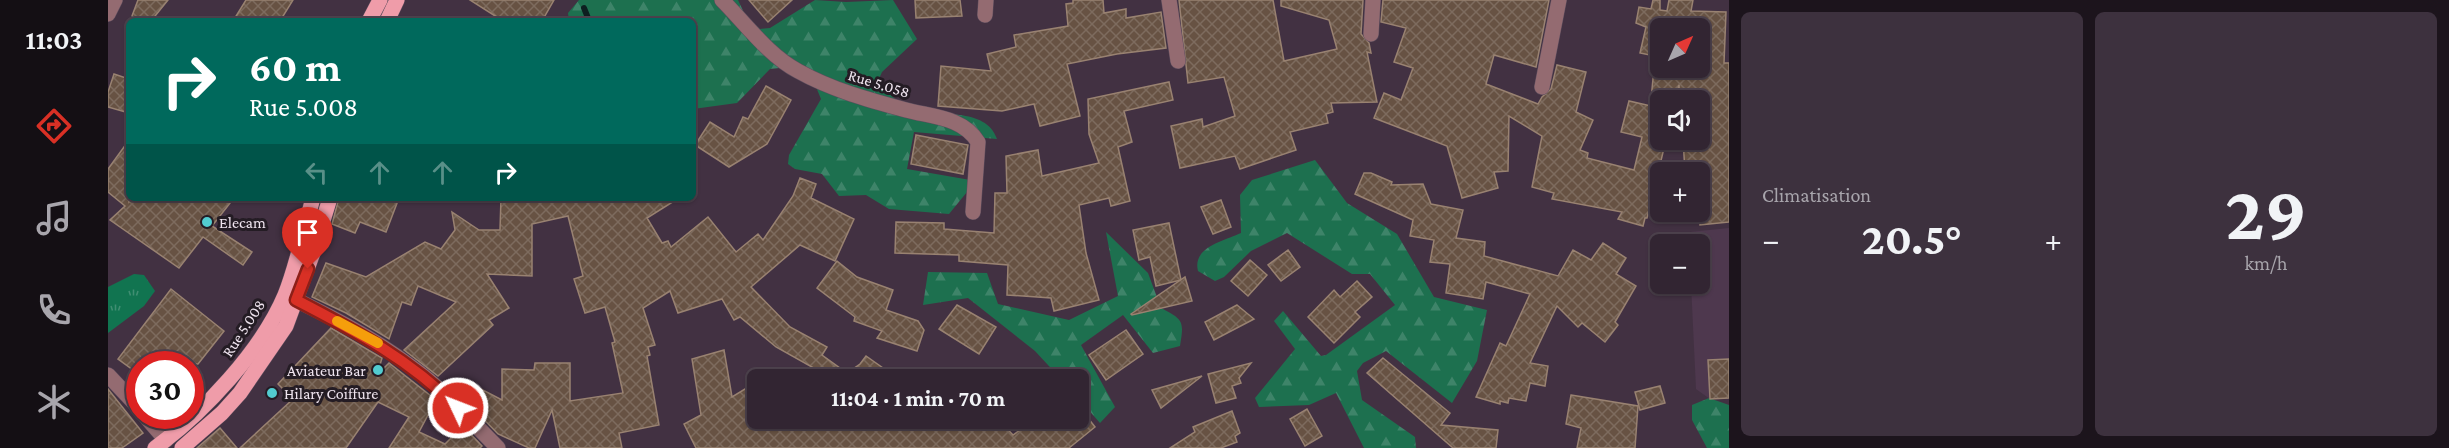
<!DOCTYPE html>
<html lang="fr">
<head>
<meta charset="utf-8">
<style>
  body { margin:0; font-family:"Crimson Pro",serif; background:#3d313e; color:#f1f3f6; height:100vh; display:flex; flex-direction:column; font-size:22px; white-space:nowrap }
  * { box-sizing:border-box; margin:0 }
  p { font-size:20px; color:#a8a5ac }
  .icon { flex:none; width:33px; height:33px; fill:none; stroke:currentColor; stroke-width:2; stroke-linecap:round; stroke-linejoin:round }
  .map { position:relative; flex:1; overflow:hidden }
  .sheet { display:flex; flex-direction:column; gap:12px; padding:12px; background:#1c141c; width:720px }
  .sheet>* { flex:none }
  .hud { position:absolute; left:18px; top:18px; width:570px; height:183px; border-radius:9px; box-shadow:0 2px 4px #0004,0 0 0 2px #4d424d; background:#00695c; color:#fff; overflow:hidden }
  .needle { width:39px; rotate:45deg }
  .controls { position:absolute; left:1542px; top:18px; display:grid; gap:12px }
  .controls a { display:grid; place-items:center; width:60px; height:60px; border-radius:9px; background:#322532; box-shadow:0 2px 4px #0004,0 0 0 2px #4d424d; font-size:30px }
  .speed { position:absolute; left:18px; top:351px; display:flex; gap:12px; font-size:30px; font-weight:700; text-align:center }
  .speed>* { display:grid; place-content:center; width:78px; height:78px; border-radius:50%; background:#322532; box-shadow:0 2px 4px #0004,0 0 0 2px #4d424d; line-height:1 }
  .speed .limit { border:9px solid #d22; background:#fff; color:#111 }
  .pin { position:absolute; display:grid; place-items:center; width:51px; height:51px; color:#fff; margin:-62px -26px; border-radius:50% 50% 50% 0; rotate:-45deg; box-shadow:0 0 6px #0007 }
  .pin .icon { rotate:45deg }
  .me { position:absolute; width:66px; margin:-33px; rotate:313deg; stroke-linejoin:round; filter:drop-shadow(0 0 4px #0008) }
  .turn { display:flex; align-items:center; gap:21px; height:126px; padding:0 24px; font-size:27px }
  .turn .icon { width:78px; height:78px; stroke-width:2.5 }
  .turn b { display:block; font-size:42px; line-height:51px }
  .lanes { display:flex; align-items:center; height:57px; padding:0 24px; background:#0003; justify-content:center; gap:30px; direction:ltr }
  .lanes .off { opacity:.35 }
  .big { font-size:45px; font-weight:700; line-height:1.1 }
  .sheet .tile { flex:1; display:flex; flex-direction:column; justify-content:center; gap:9px; min-width:0; padding:0 21px; border-radius:9px; background:#3d313e }
  .sheet .dial { align-items:center; gap:0 }
  .dial b { font-size:78px; line-height:1 }
  .heat { display:flex; justify-content:space-between; align-items:center; font-size:33px; direction:ltr }
  .sheet .tiles { flex:1; display:grid; gap:12px; grid-template-columns:repeat(2,1fr) }
  .trip { position:absolute; left:639px; top:369px; width:342px; height:60px; border-radius:9px; background:#322532; box-shadow:0 2px 4px #0004,0 0 0 2px #4d424d; font-weight:700; line-height:60px; text-align:center }
  main { display:flex; flex:1; min-height:0 }
  .tab-bar { display:flex; flex-direction:column; width:108px; justify-content:space-around; align-items:center; background:#140f14; color:#a8a5ac }
  .tab-bar .icon { width:42px; height:42px }
  .tab-bar .active { color:#d93025 }
  .tab-bar b { font-size:27px; color:#f1f3f6 }
  .map>svg:first-child { display:block }
  .built { fill:#4e384e }
  .grass { fill:url(#grass-tufts) }
  .forest { fill:url(#forest-firs) }
  .lines { fill:none; stroke-linecap:round; stroke-linejoin:round }
  .stream { stroke:#0d1f20; stroke-width:6 }
  .building { fill:url(#building-cross-hatch); stroke:#998271; stroke-width:1.5 }
  .minor-casing { stroke:#5e4e5e; stroke-width:16 }
  .major-casing { stroke:#5e4e5e; stroke-width:16 }
  .minor { stroke:#946b71; stroke-width:15 }
  .major { stroke:#ef9ca9; stroke-width:15 }
  .route-casing { stroke:#8d1f18; stroke-width:15 }
  .route { stroke:#d93025; stroke-width:10 }
  .slow { stroke:#f59e0b; stroke-width:10 }
  .poi-dot { fill:#52ccd0; stroke:#241c24; stroke-width:2 }
  .labels { text-anchor:middle; stroke-width:6; stroke-linejoin:round; paint-order:stroke }
  .street-label { font-size:16px; fill:#efe4ef; stroke:#241c24 }
  .poi-label { font-size:16px; fill:#efe4ef; stroke:#241c24; text-anchor:start }
</style>
</head>
<body>
<main>
<nav class="tab-bar">
<b>11:03</b>
<svg class="icon active" aria-label="directions" viewBox="0 0 24 24"><path d="M12 3l9 9-9 9-9-9zM9 14v-3h6M13 9l2 2-2 2"/></svg>
<svg class="icon" aria-label="music" viewBox="0 0 24 24"><path d="M9 18V5l10-2v13"/><circle cx="6" cy="18" r="3"/><circle cx="16" cy="16" r="3"/></svg>
<svg class="icon" aria-label="phone" viewBox="0 0 24 24"><path d="M5 4h4l2 5-3 2q2 4 5 5l2-3 5 2v4C11 20 4 13 5 4z"/></svg>
<svg class="icon" aria-label="climate" viewBox="0 0 24 24"><path d="M12 3v18M4 7l16 10M4 17L20 7"/></svg>
</nav>
<div class="map">
<svg width="1621" height="448" viewBox="0 0 1621 448">
  <defs>
    <pattern id="grass-tufts" width="24" height="20" patternUnits="userSpaceOnUse" patternTransform="scale(1.5)"><rect width="24" height="20" fill="#117450"/><path d="M3 7l-1-3M5 7V3M7 7l1-3M15 17l-1-3M17 17v-4M19 17l1-3" fill="none" stroke="#408e72"/></pattern>
    <pattern id="forest-firs" width="22" height="20" patternUnits="userSpaceOnUse" patternTransform="scale(1.5)"><rect width="22" height="20" fill="#1d704f"/><path d="M5 1l3.5 6h-7zM16 11l3.5 6h-7z" fill="#3e8469"/></pattern>
    <pattern id="building-cross-hatch" width="8" height="8" patternUnits="userSpaceOnUse" patternTransform="scale(1.5)"><rect width="8" height="8" fill="#675243"/><path d="M0 0l8 8M0 8l8-8" fill="none" stroke="#7d6b5e"/></pattern>
  </defs>
  <rect width="100%" height="100%" fill="#423142"/>
  <path class="built" d="M1621,228V398L1602,399L1588,389L1583,284H1592V244H1582V232Z"/>
  <path class="grass" d="M26,274L36,275L47,291L36,306L0,333V287Z"/>
  <g class="forest">
    <path d="M471,0H630L638,17L652,29L662,28L707,0L738,2L785,0L809,39L774,72L770,81C777,91 791,104 802,108C829,118 878,106 889,139L806,132L799,169L868,181L841,214L781,209L758,195L731,196L714,174L687,169L680,164L681,155L713,99L706,82L681,67L662,69L629,103L585,109V21H461L460,13Z"/>
    <path d="M1207,160L1239,203L1289,234L1326,297L1379,310L1369,361L1344,403L1278,351L1255,363L1249,371L1254,400L1307,437L1308,448H1256L1228,393L1201,405L1151,407L1147,398L1187,349L1166,321L1175,311L1213,356L1218,355L1287,305L1262,274H1244L1179,233L1143,251L1116,277L1107,281L1090,271C1084,247 1116,241 1133,233L1132,195L1144,180Z"/>
    <path d="M998,232L1040,273L1053,308C1076,320 1076,321 1072,346L1045,353L1015,315L973,345L1007,407L992,423L971,399L970,380L953,379L927,351L860,298L815,305L820,272L879,273L890,304L961,320L1010,296Z"/>
    <path d="M1601,398L1621,405V448H1599L1584,420V405Z"/>
  </g>
  <g class="lines">
    <path class="stream" d="M476,8L480,18"/>
  </g>
  <g class="building">
    <path d="M30,0H60L43,21H31L24,16Z"/>
    <path d="M138,0H185L172,21H125Z"/>
    <path d="M362,0H446L434,21H395Z"/>
    <path d="M641,0H684L660,22Z"/>
    <path d="M807,0H852L854,16L808,18Z"/>
    <path d="M965,0H995L996,13L1018,9V18L1053,12L1058,48L1009,54L959,64L972,116L932,126L926,104L894,111L830,106L833,66L883,71L879,54L908,47L906,35L960,26L958,4L965,3Z"/>
    <path d="M1071,0H1165L1176,61L1229,49L1221,20L1173,6V0H1255L1253,34L1261,43L1263,53L1259,52L1269,102L1223,103L1225,112L1218,114L1220,123L1182,132L1188,150L1132,169L1127,156L1072,168L1063,126L1094,119L1095,127L1127,116L1116,77L1080,83Z"/>
    <path d="M1275,0H1441L1428,67L1386,55L1378,84L1430,104L1434,97L1443,89L1449,65L1478,72L1468,112L1485,120L1472,150L1480,153L1479,158L1526,170L1534,137L1513,132L1521,101L1552,108V140H1558L1539,218H1537L1535,226L1510,219L1514,212L1444,199L1446,193L1424,187L1434,136L1401,116L1400,171L1386,172L1390,188L1354,198L1339,146L1266,118L1276,93L1293,100L1305,68L1286,62L1298,28L1273,22Z"/>
    <path d="M1545,0H1552V10L1559,11L1561,0H1585L1583,11L1618,12L1616,63H1621V222L1592,225V170L1577,171L1575,140H1592V100H1572L1571,85L1567,100H1543L1546,68H1592V28H1552V57L1532,53L1538,27L1528,23L1531,7L1543,9Z"/>
    <path d="M6,74L21,79V113L0,107V92Z"/>
    <path d="M1061,82L1065,100L1016,111L1024,142L1010,147L1022,201L1003,206L1001,198L971,205L978,253L991,300L946,311L943,298L899,295L900,265L851,261V255L787,253L788,222L836,223V229L886,233L887,193H899L898,156L930,150L934,176L991,163L981,134L980,99Z"/>
    <path d="M658,86L683,100L659,144L621,167L587,145L602,122L626,137L635,117L640,119Z"/>
    <path d="M808,135L860,145L855,174L803,164Z"/>
    <path d="M21,140V202L25,198H126L104,226L144,252L135,265L95,237L71,268L2,220L17,206L0,192V169Z"/>
    <path d="M1256,173H1263L1284,182L1283,185L1315,184L1323,204L1355,210L1348,238L1377,242L1376,256L1450,276L1465,250L1483,260L1495,243L1518,258L1508,274L1528,286L1507,322L1510,325L1497,342L1474,323L1470,327L1449,306L1422,363L1440,366L1437,386L1422,383L1418,401L1401,398L1400,403L1392,401V404L1368,397L1392,343L1398,346L1422,294L1378,282L1375,299L1338,293L1342,264L1322,262L1326,240L1302,236L1305,220L1247,194Z"/>
    <path d="M692,178L708,184L703,198L746,219L727,261L692,245L643,287L682,327L719,347L714,355L739,373L752,364L758,356L792,380H727L668,347L632,317L626,320L614,299L570,313L562,291L535,308L547,345L540,347L542,355L539,356L551,425L511,433L514,448H452L444,410L427,448H421L390,434L362,405L371,388L394,400V369L426,370L427,363H462V401L515,393L504,343L507,342L497,307L477,313L466,279L475,276L460,216L424,224V276L379,274L401,308L381,320L385,325L330,376L296,350L348,302L310,286L303,305L294,302L281,339L238,313L204,297L218,263L258,277L317,242L333,249L347,230L344,212L371,230H392L393,198H571L539,218L554,243L560,241L563,247L600,217L628,252L650,234L655,240L685,196Z"/>
    <path d="M231,198H291L278,232L252,222L247,233L224,224Z"/>
    <path d="M1113,200L1123,227L1105,234L1093,207Z"/>
    <path d="M1061,223L1073,280L1048,286L1042,257L1031,260L1025,230Z"/>
    <path d="M1180,250L1192,267L1173,281L1160,265Z"/>
    <path d="M1142,260L1159,275L1140,296L1123,281Z"/>
    <path d="M729,261L749,277L785,290L778,310L810,321L816,330L809,351L769,338L774,331L746,321L747,317L709,288Z"/>
    <path d="M1077,277L1084,301L1024,315L1023,314Z"/>
    <path d="M1249,281L1264,297L1247,312L1252,317L1226,343L1200,317L1226,290L1232,297Z"/>
    <path d="M63,289L116,331L90,364H32V375L10,359Z"/>
    <path d="M849,305L888,327L871,354L831,329Z"/>
    <path d="M1129,305L1146,319L1106,340L1097,322Z"/>
    <path d="M223,328L274,358L269,375L281,363L328,400L311,432L337,444L355,426L374,446L372,448H281L301,417L270,402L238,448H132L185,399L170,384Z"/>
    <path d="M1018,330L1035,354L998,380L981,355Z"/>
    <path d="M616,350L624,397L650,381V418H877L884,429L892,421L905,435L929,418H980L987,427L961,448H588L576,424L593,415L584,359Z"/>
    <path d="M1275,358L1342,413L1333,425L1390,430L1388,448H1345L1259,373Z"/>
    <path d="M1621,359V398L1602,399L1600,360Z"/>
    <path d="M1143,363L1131,378L1133,383L1124,386L1128,398L1108,403L1100,374Z"/>
    <path d="M1094,376L1053,408L1044,390Z"/>
    <path d="M1552,386L1557,403L1532,410L1527,392Z"/>
    <path d="M0,389L35,433L14,448H0Z"/>
    <path d="M1463,395L1530,406L1527,448H1469L1473,428L1458,424Z"/>
    <path d="M1199,409L1214,436L1197,446L1182,419Z"/>
    <path d="M1124,411L1132,433L1127,436L1129,442L1113,448H1062L1087,432L1085,427Z"/>
    <path d="M112,428L129,448H89Z"/>
  </g>
  <g class="lines">
    <defs>
      <g id="minor">
        <path d="M614,0C638,24 660,55 690,71C724,90 761,100 798,110C824,117 855,117 870,142L865,212"/>
        <path d="M1061,0L1070,61"/>
        <path d="M0,14L7,0"/>
        <path d="M877,15L878,0"/>
        <path d="M1263,34L1265,0"/>
        <path d="M1434,87L1451,0"/>
        <path d="M178,295C221,316 264,337 302,366C335,389 362,420 390,448"/>
        <path d="M0,375L32,409"/>
        <path d="M37,416L58,440"/>
      </g>
      <g id="major">
        <path d="M261,21L272,0"/>
        <path d="M279,21L289,0"/>
        <path d="M47,448C95,413 154,350 177,295C189,265 196,230 205,198"/>
        <path d="M74,448L114,413L132,393L178,326L205,253L222,198"/>
      </g>
    </defs>
    <use href="#minor" class="minor-casing"/>
    <use href="#major" class="major-casing"/>
    <use href="#minor" class="minor"/>
    <use href="#major" class="major"/>
  </g>
  <g class="lines">
    <defs>
      <path id="route" d="M200,269L188,300C248,331 301,359 350,408"/>
    </defs>
    <use href="#route" class="route-casing"/>
    <use href="#route" class="route"/>
    <path class="slow" d="M229,321L270,343"/>
  </g>
  <g class="poi-dot">
    <circle cx="99" cy="222" r="6"/>
    <circle cx="270" cy="370" r="6"/>
    <circle cx="164" cy="393" r="6"/>
  </g>
  <g class="labels">
    <g class="street-label">
      <text transform="translate(771 83) rotate(17)" y="6">Rue 5.058</text>
      <text transform="translate(135 328) rotate(-57)" y="6">Rue 5.008</text>
    </g>
    <g class="poi-label">
      <text x="111" y="228">Elecam</text>
      <text x="258" y="376" text-anchor="end">Aviateur Bar</text>
      <text x="176" y="399">Hilary Coiffure</text>
    </g>
  </g>
</svg>
<div class="controls">
<a><svg class="needle" viewBox="-14 -14 28 28"><path d="M0-13l5 13h-10z" fill="#e53935"/><path d="M0 13l5-13h-10z" fill="#a8a5ac"/></svg></a>
<a><svg class="icon" aria-label="sound" viewBox="0 0 24 24"><path d="M4 9h4l5-4v14l-5-4H4zM17 9q2 3 0 6"/></svg></a>
<a>+</a>
<a>−</a>
</div>
<div class="speed"><div class="limit">30</div></div>
<div class="pin" style="left:200px;top:269px;background:#d93025"><svg class="icon" aria-label="arrive" viewBox="0 0 24 24"><path d="M6 21V4h12l-3 4 3 4H6"/></svg></div>
<svg class="me" style="left:350px;top:408px" viewBox="-20 -20 40 40"><circle r="17" fill="#d93025" stroke="#fff" stroke-width="3"/><path d="M0-11L8 9 0 5-8 9z" fill="#fff"/></svg>
<div class="trip">11:04 · 1 min · 70 m</div>
<div class="hud">
<div class="turn"><svg class="icon" aria-label="right" viewBox="0 0 24 24"><path d="M7 20v-9h11M14 6l5 5-5 5"/></svg><div><b>60 m</b>Rue 5.008</div></div>
<div class="lanes"><svg class="icon off" aria-label="left" viewBox="0 0 24 24"><path d="M17 20v-9H6M10 6l-5 5 5 5"/></svg><svg class="icon off" aria-label="ahead" viewBox="0 0 24 24"><path d="M12 20V5M6 11l6-6 6 6"/></svg><svg class="icon off" aria-label="ahead" viewBox="0 0 24 24"><path d="M12 20V5M6 11l6-6 6 6"/></svg><svg class="icon" aria-label="right" viewBox="0 0 24 24"><path d="M7 20v-9h11M14 6l5 5-5 5"/></svg></div>
</div>
</div>
<section class="sheet">
<div class="tiles">
<div class="tile"><p>Climatisation</p>
<div class="heat"><a>−</a><b class="big">20.5°</b><a>+</a></div>
</div>
<div class="tile dial"><b>29</b><p>km/h</p></div>
</div>
</section>
</main>
</body>
</html>
